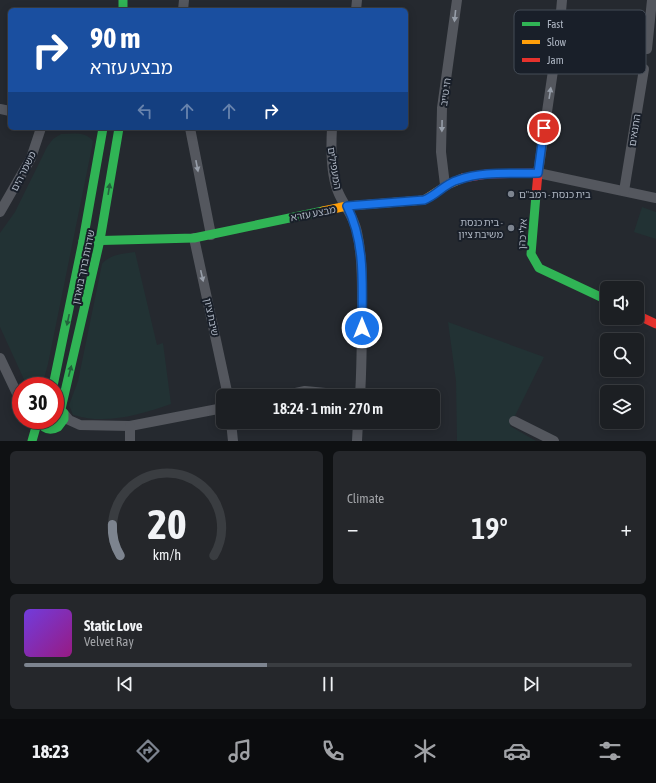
<!DOCTYPE html>
<html lang="en">
<head>
<meta charset="utf-8">
<style>
  body { margin:0; font-family:"Asap Condensed","Noto Sans Hebrew",sans-serif; background:#25272b; color:#f1f3f6; height:100vh; display:flex; flex-direction:column; font-size:15px; white-space:nowrap }
  * { box-sizing:border-box; margin:0 }
  p { font-size:13px; color:#a0a2a6 }
  .icon { flex:none; width:22px; height:22px; fill:none; stroke:currentColor; stroke-width:2; stroke-linecap:round; stroke-linejoin:round }
  .map { position:relative; height:441px; overflow:hidden }
  .sheet { display:flex; flex-direction:column; gap:10px; padding:10px; background:#0f1113; flex:1 }
  .sheet>* { flex:none }
  .top-card { position:absolute; left:8px; top:8px; width:400px; height:122px; border-radius:6px; box-shadow:0 2px 10px #0003,0 0 0 1px #3a3d41; background:#1a4fa0; color:#fff; overflow:hidden }
  .fabs { position:absolute; left:600px; top:281px; display:grid; gap:8px }
  .fabs a { display:grid; place-items:center; width:44px; height:44px; border-radius:6px; background:#1c1f23; box-shadow:0 2px 10px #0003,0 0 0 1px #3a3d41; font-size:20px }
  .speed { position:absolute; left:12px; top:377px; display:flex; gap:8px; font-size:20px; font-weight:700; text-align:center }
  .speed>* { display:grid; place-content:center; width:52px; height:52px; border-radius:50%; background:#1c1f23; box-shadow:0 2px 10px #0003,0 0 0 1px #3a3d41; line-height:1 }
  .speed .limit { border:6px solid #d22; background:#fff; color:#111 }
  .pin { position:absolute; display:grid; place-items:center; width:34px; height:34px; color:#fff; margin:-17px; border:2px solid #fff; border-radius:50%; box-shadow:0 1px 4px #0007 }
  .me { position:absolute; width:44px; margin:-22px; rotate:0deg; stroke-linejoin:round; filter:drop-shadow(0 0 3px #0008) }
  .turn { display:flex; align-items:center; gap:14px; height:84px; padding:0 16px; font-size:18px }
  .turn .icon { width:52px; height:52px; stroke-width:2.5 }
  .turn b { display:block; font-size:28px; line-height:34px }
  .lanes { display:flex; align-items:center; height:38px; padding:0 16px; background:#0003; justify-content:center; gap:20px; direction:ltr }
  .lanes .off { opacity:.35 }
  .big { font-size:30px; font-weight:600; line-height:1.1 }
  .sheet .tile { flex:1; display:flex; flex-direction:column; justify-content:center; gap:6px; min-width:0; padding:0 14px; border-radius:6px; background:#25272b }
  .sheet .dial { align-items:center; gap:0 }
  .dial svg { height:104px; overflow:visible; fill:none; stroke:#3a3d41; stroke-width:7; stroke-linecap:round; text-anchor:middle }
  .dial text { fill:#f1f3f6; stroke:none }
  .song { display:flex; align-items:center; gap:12px }
  .cover { width:48px; height:48px; border-radius:6px; background:linear-gradient(135deg,hsl(260 70% 55%),hsl(310 70% 35%)) }
  .played { height:4px; border-radius:2px; background:linear-gradient(90deg,#7d848f 40%,#3a3d41 40%) }
  .keys { display:flex; justify-content:space-around; direction:ltr }
  .heat { display:flex; justify-content:space-between; align-items:center; font-size:22px; direction:ltr }
  .sheet .tiles { flex:1; display:grid; gap:10px; grid-template-columns:1fr 1fr }
  .tile:last-child { grid-column:span 2 }
  .trip { position:absolute; left:216px; top:389px; width:224px; height:40px; border-radius:6px; background:#1c1f23; box-shadow:0 2px 10px #0003,0 0 0 1px #3a3d41; font-weight:600; line-height:40px; text-align:center }
  .tabs { display:flex; height:64px; justify-content:space-around; align-items:center; background:#0b0c0e; color:#a0a2a6 }
  .tabs .icon { width:28px; height:28px }
  .tabs .active { color:#7d848f }
  .tabs b { font-size:18px; color:#f1f3f6 }
  .map>svg:first-child { display:block }
  .green { fill:#223234 }
  .lines { fill:none; stroke-linecap:round; stroke-linejoin:round }
  .street { stroke:#54575e; stroke-width:10 }
  .fast { stroke:#30b455; stroke-width:9 }
  .slow { stroke:#ff9f0a; stroke-width:9 }
  .jam { stroke:#e5322d; stroke-width:9 }
  .oneway { fill:#979ea9 }
  .oneway2 { fill:#23623d }
  .route-casing { stroke:#114b97; stroke-width:10 }
  .route { stroke:#1a73e8; stroke-width:7 }
  .poi-dot { fill:#7d848f; stroke:#191f29; stroke-width:1.5 }
  .labels { text-anchor:middle; stroke-width:4; stroke-linejoin:round; paint-order:stroke }
  .street-label { font-size:10px; fill:#adb5c2; stroke:#191f29 }
  .poi-label { font-size:10px; fill:#adb5c2; stroke:#191f29; text-anchor:start }
  .key { fill:#191f29; stroke:#454c57; stroke-width:1 }
  .key-label { font-size:11px; fill:#adb5c2 }
</style>
</head>
<body>
<div class="map">
<svg width="656" height="441" viewBox="0 0 656 441">
  <rect width="100%" height="100%" fill="#25292f"/>
  <g class="green">
    <path d="M61,134C72,134 85,131 93,141L92,147L48,364L42,386H27L0,327V233L15,212L47,147L53,139Z"/>
    <path d="M642,207L656,212V239L634,232Z"/>
    <path d="M135,252L157,345L163,343L171,404C138,415 107,425 73,415L69,405L78,381L102,264C110,254 123,254 135,252Z"/>
    <path d="M448,322L544,357L510,426L536,441H457L456,381Z"/>
  </g>
  <g class="lines">
    <g class="street">
      <path d="M562,0L560,23L538,173L656,198"/>
      <path d="M183,10L184,0"/>
      <path d="M356,10L357,0"/>
      <path d="M647,49L652,0"/>
      <path d="M0,109L10,111"/>
      <path d="M190,128L211,235"/>
      <path d="M332,128C331,146 331,177 339,194C345,207 354,217 357,232C362,255 362,279 362,302C362,333 362,364 360,396"/>
      <path d="M445,185L441,152L442,108L457,0"/>
      <path d="M624,191L644,69"/>
      <path d="M0,212L31,158L41,128"/>
      <path d="M194,238L228,396"/>
      <path d="M0,358L21,402"/>
      <path d="M282,396L305,391L356,396"/>
      <path d="M64,414L69,420L80,425L130,426L223,408"/>
      <path d="M514,421L554,441"/>
      <path d="M231,422L233,441"/>
      <path d="M130,426V441"/>
      <path d="M357,441L358,422"/>
    </g>
    <g class="fast">
      <path d="M123,0V10"/>
      <path d="M536,195L531,254L539,268L607,300"/>
      <path d="M83,241L194,238L323,211"/>
      <path d="M53,386L83,241L103,128"/>
      <path d="M61,409L100,240L119,128"/>
      <path d="M38,420C43,428 49,432 58,427L64,419V413L55,405"/>
      <path d="M32,441L38,420"/>
    </g>
    <path class="slow" d="M323,211L347,206L424,200L449,184L463,178"/>
    <g class="jam">
      <path d="M463,178L487,174L538,173L536,195"/>
      <path d="M637,315L656,324"/>
    </g>
  </g>
  <defs><path id="oneway-solid" d="M-6-.8H1V-3.2L6.5 0L1 3.2V.8H-6Z"/></defs>
  <g class="oneway">
    <use href="#oneway-solid" transform="translate(455 16) rotate(96)"/>
    <use href="#oneway-solid" transform="translate(550 93) rotate(-81)"/>
    <use href="#oneway-solid" transform="translate(442 126) rotate(91)"/>
    <use href="#oneway-solid" transform="translate(197 166) rotate(79)"/>
    <use href="#oneway-solid" transform="translate(202 276) rotate(77)"/>
  </g>
  <g class="oneway2">
    <use href="#oneway-solid" transform="translate(109 189) rotate(-81)"/>
    <use href="#oneway-solid" transform="translate(68 320) rotate(102)"/>
    <use href="#oneway-solid" transform="translate(70 371) rotate(-75)"/>
  </g>
  <g class="lines">
    <defs>
      <path id="route" d="M362,328C362,287 366,244 347,206L424,200C437,195 444,184 458,180C483,171 511,174 538,173L544,128"/>
    </defs>
    <use href="#route" class="route-casing"/>
    <use href="#route" class="route"/>
  </g>
  <g class="poi-dot">
    <circle cx="511" cy="194" r="4"/>
    <circle cx="511" cy="228" r="4"/>
  </g>
  <g class="labels">
    <g class="street-label">
      <text transform="translate(445 92) rotate(-82)" y="4">חי טייב</text>
      <text transform="translate(634 130) rotate(-81)" y="4">התנאים</text>
      <text transform="translate(335 168) rotate(81)" y="4">המעפילים</text>
      <text transform="translate(23 171) rotate(-63)" y="4">משמר הים</text>
      <text transform="translate(313 213) rotate(-11)" y="4">מבצע עזרא</text>
      <text transform="translate(522 234) rotate(-87)" y="4">אלי כהן</text>
      <text transform="translate(83 267) rotate(-78)" y="4">שדרות ברוך בוארון</text>
      <text transform="translate(212 317) rotate(78)" y="4">שיבת ציון</text>
    </g>
    <g class="poi-label">
      <text x="519" y="198">בית כנסת - רמב"ם</text>
      <text x="503" y="226" text-anchor="end">בית כנסת -<tspan x="503" dy="12">משיבת ציון</tspan></text>
    </g>
  </g>
  <rect x="514" y="10" width="132" height="64" rx="6" class="key"/>
  <rect x="522" y="22" width="18" height="4" fill="#30b455"/>
  <rect x="522" y="40" width="18" height="4" fill="#ff9f0a"/>
  <rect x="522" y="58" width="18" height="4" fill="#e5322d"/>
  <g class="key-label">
    <text x="547" y="28">Fast</text>
    <text x="547" y="46">Slow</text>
    <text x="547" y="64">Jam</text>
  </g>
</svg>
<div class="fabs">
<a><svg class="icon" aria-label="sound" viewBox="0 0 24 24"><path d="M4 9h4l5-4v14l-5-4H4zM17 9q2 3 0 6"/></svg></a>
<a><svg class="icon" aria-label="search" viewBox="0 0 24 24"><circle cx="10" cy="10" r="6"/><path d="M15 15l6 6"/></svg></a>
<a><svg class="icon" aria-label="layers" viewBox="0 0 24 24"><path d="M12 4l9 5-9 5-9-5zM3 14l9 5 9-5"/></svg></a>
</div>
<div class="speed"><div class="limit">30</div></div>
<div class="pin" style="left:544px;top:128px;background:#d93025"><svg class="icon" aria-label="arrive" viewBox="0 0 24 24"><path d="M6 21V4h12l-3 4 3 4H6"/></svg></div>
<svg class="me" style="left:362px;top:328px" viewBox="-20 -20 40 40"><circle r="17" fill="#1a73e8" stroke="#fff" stroke-width="3"/><path d="M0-11L8 9 0 5-8 9z" fill="#fff"/></svg>
<div class="trip">18:24 · 1 min · 270 m</div>
<div class="top-card">
<div class="turn"><svg class="icon" aria-label="right" viewBox="0 0 24 24"><path d="M7 20v-9h11M14 6l5 5-5 5"/></svg><div><b>90 m</b>מבצע עזרא</div></div>
<div class="lanes"><svg class="icon off" aria-label="left" viewBox="0 0 24 24"><path d="M17 20v-9H6M10 6l-5 5 5 5"/></svg><svg class="icon off" aria-label="ahead" viewBox="0 0 24 24"><path d="M12 20V5M6 11l6-6 6 6"/></svg><svg class="icon off" aria-label="ahead" viewBox="0 0 24 24"><path d="M12 20V5M6 11l6-6 6 6"/></svg><svg class="icon" aria-label="right" viewBox="0 0 24 24"><path d="M7 20v-9h11M14 6l5 5-5 5"/></svg></div>
</div>
</div>
<section class="sheet">
<div class="tiles">
<div class="tile dial"><svg viewBox="0 0 100 80">
<path d="M14 69A42 42 0 1 1 86 69"/>
<path d="M14 69A42 42 0 0 1 8 45" stroke="#7d848f"/>
<text x="50" y="56" font-size="32" font-weight="700">20</text>
<text x="50" y="72" font-size="11">km/h</text>
</svg></div>
<div class="tile"><p>Climate</p>
<div class="heat"><a>−</a><b class="big">19°</b><a>+</a></div>
</div>
<div class="tile">
<div class="song"><i class="cover"></i><div><b>Static Love</b><p>Velvet Ray</p></div></div>
<div class="played"></div>
<div class="keys"><svg class="icon" aria-label="previous" viewBox="0 0 24 24"><path d="M18 5L8 12l10 7zM5 5v14"/></svg><svg class="icon" aria-label="pause" viewBox="0 0 24 24"><path d="M8 5v14M16 5v14"/></svg><svg class="icon" aria-label="next" viewBox="0 0 24 24"><path d="M6 5l10 7-10 7zM19 5v14"/></svg></div>
</div>
</div>
</section>
<nav class="tabs">
<b>18:23</b>
<svg class="icon active" aria-label="directions" viewBox="0 0 24 24"><path d="M12 3l9 9-9 9-9-9zM9 14v-3h6M13 9l2 2-2 2"/></svg>
<svg class="icon" aria-label="music" viewBox="0 0 24 24"><path d="M9 18V5l10-2v13"/><circle cx="6" cy="18" r="3"/><circle cx="16" cy="16" r="3"/></svg>
<svg class="icon" aria-label="phone" viewBox="0 0 24 24"><path d="M5 4h4l2 5-3 2q2 4 5 5l2-3 5 2v4C11 20 4 13 5 4z"/></svg>
<svg class="icon" aria-label="climate" viewBox="0 0 24 24"><path d="M12 3v18M4 7l16 10M4 17L20 7"/></svg>
<svg class="icon" aria-label="car" viewBox="0 0 24 24"><path d="M5 17H2v-5l4-1 3-4h7l3 4 3 1v5h-3M9 17h6M6 11h13"/><circle cx="7" cy="17" r="2"/><circle cx="17" cy="17" r="2"/></svg>
<svg class="icon" aria-label="filters" viewBox="0 0 24 24"><path d="M4 7h16M4 17h16"/><circle cx="9" cy="7" r="2"/><circle cx="15" cy="17" r="2"/></svg>
</nav>
</body>
</html>
